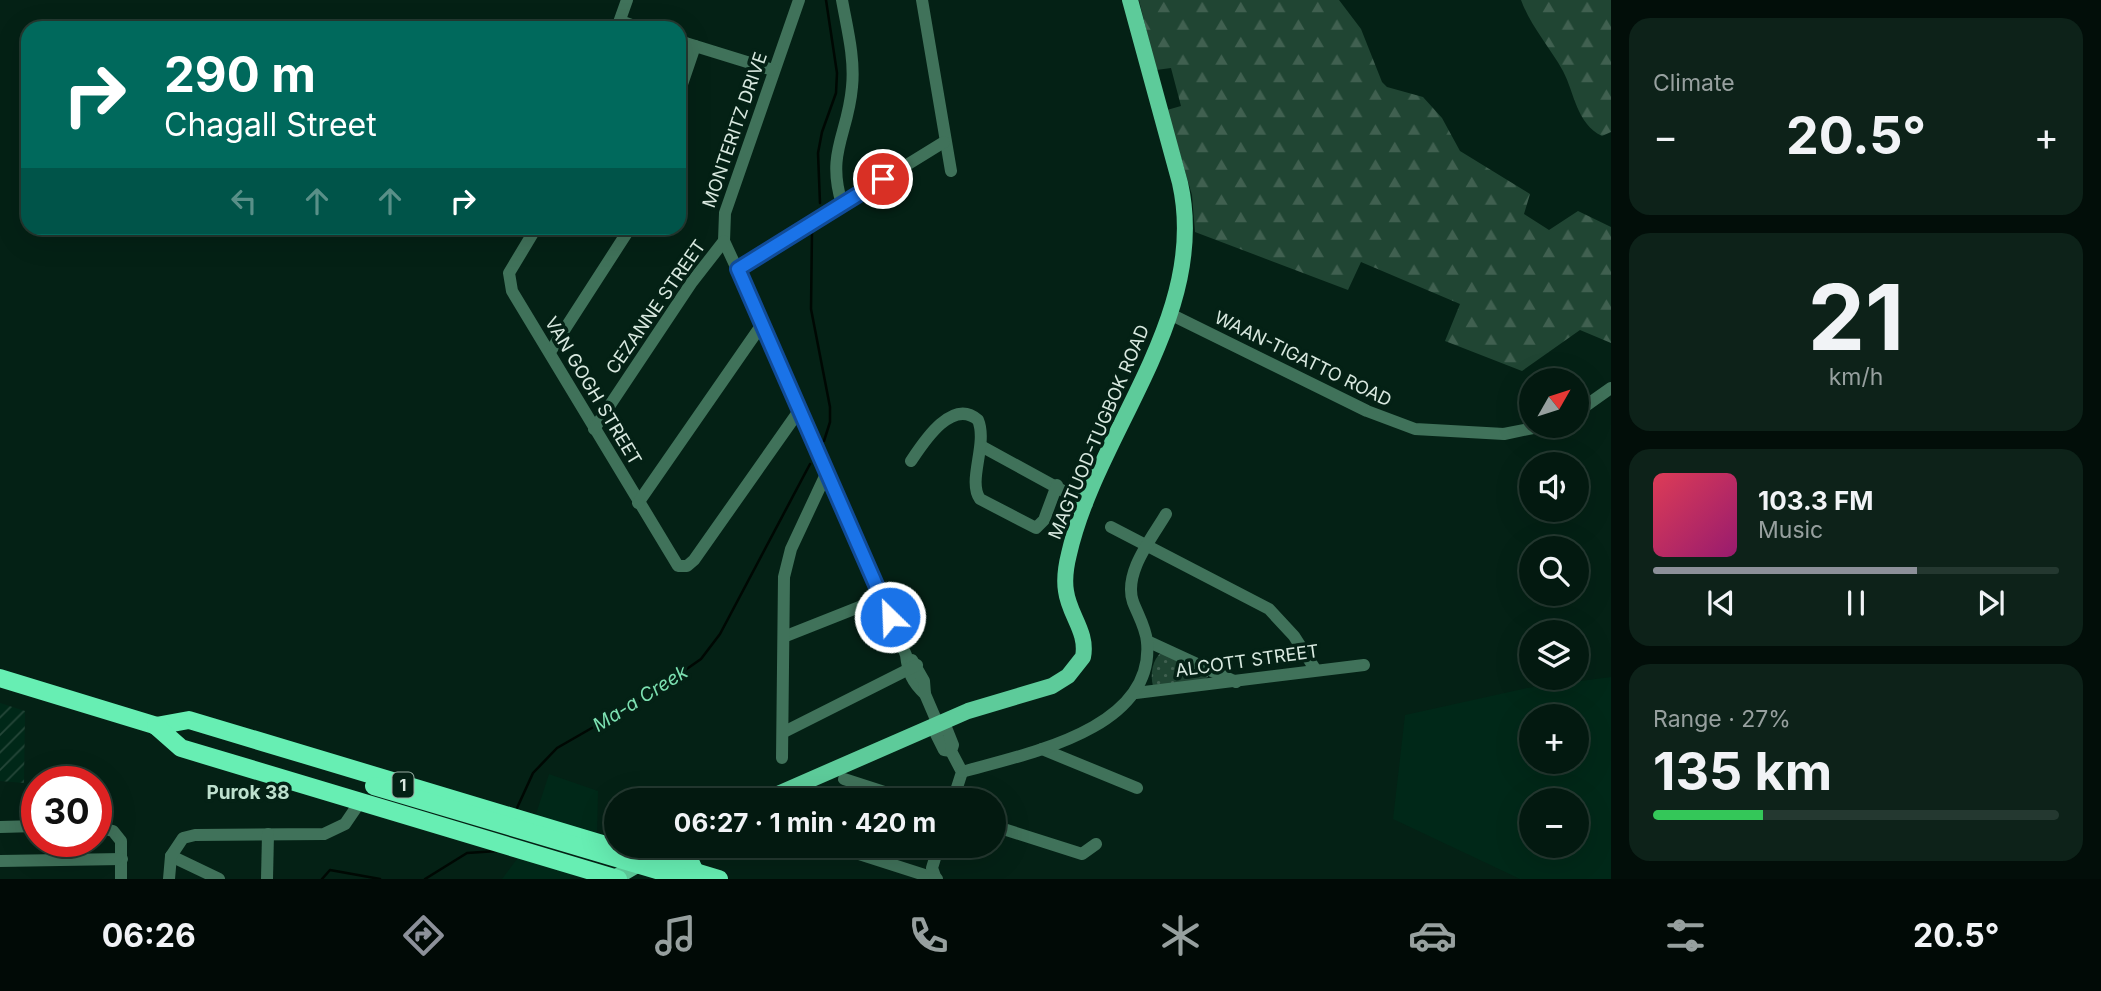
<!DOCTYPE html>
<html lang="en">
<head>
<meta charset="utf-8">
<style>
  body { margin:0; font-family:Inter,sans-serif; background:#0d2219; color:#f1f3f6; height:100vh; display:flex; flex-direction:column; font-size:26px; white-space:nowrap }
  * { box-sizing:border-box; margin:0 }
  p { font-size:23px; color:#97a09f }
  .icon { flex:none; width:38px; height:38px; fill:none; stroke:currentColor; stroke-width:2; stroke-linecap:round; stroke-linejoin:round }
  .map { position:relative; flex:1; overflow:hidden }
  .details { display:flex; flex-direction:column; gap:18px; padding:18px; background:#020e09; width:490px }
  .details>* { flex:none }
  .hud { position:absolute; left:21px; top:21px; width:665px; height:214px; border-radius:21px; box-shadow:0 7px 28px #0002,0 0 0 2px #243830; background:#00695c; color:#fff; overflow:hidden }
  .needle { width:46px; rotate:51deg }
  .buttons { position:absolute; left:1519px; top:368px; display:grid; gap:14px }
  .buttons a { display:grid; place-items:center; width:70px; height:70px; border-radius:50%; background:#031910; box-shadow:0 7px 28px #0002,0 0 0 2px #243830; font-size:35px }
  .speed { position:absolute; left:21px; top:766px; display:flex; gap:14px; font-size:35px; font-weight:700; text-align:center }
  .speed>* { display:grid; place-content:center; width:91px; height:91px; border-radius:50%; background:#031910; box-shadow:0 7px 28px #0002,0 0 0 2px #243830; line-height:1 }
  .speed .limit { border:10px solid #d22; background:#fff; color:#111 }
  .pin { position:absolute; display:grid; place-items:center; width:60px; height:60px; color:#fff; margin:-30px; border:4px solid #fff; border-radius:50%; box-shadow:0 2px 7px #0007 }
  .me { position:absolute; width:77px; margin:-38px; rotate:336deg; stroke-linejoin:round; filter:drop-shadow(0 0 5px #0008) }
  .turn { display:flex; align-items:center; gap:24px; height:147px; padding:0 28px; font-size:32px }
  .turn .icon { width:91px; height:91px; stroke-width:2.5 }
  .turn b { display:block; font-size:49px; line-height:60px }
  .lanes { display:flex; align-items:center; height:66px; padding:0 28px; background:#0003; justify-content:center; gap:35px; direction:ltr }
  .lanes .off { opacity:.35 }
  .big { font-size:52px; font-weight:700; line-height:1.1 }
  .details .card { flex:1; display:flex; flex-direction:column; justify-content:center; gap:10px; min-width:0; padding:0 24px; border-radius:21px; background:#0d2219 }
  .details .dial { align-items:center; gap:0 }
  .dial b { font-size:91px; line-height:1 }
  .song { display:flex; align-items:center; gap:21px }
  .cover { width:84px; height:84px; border-radius:10px; background:linear-gradient(135deg,hsl(350 70% 55%),hsl(320 70% 35%)) }
  .played { height:7px; border-radius:4px; background:linear-gradient(90deg,#8c9099 65%,#243830 65%) }
  .keys { display:flex; justify-content:space-around; direction:ltr }
  .heat { display:flex; justify-content:space-between; align-items:center; font-size:38px; direction:ltr }
  .charge { height:10px; border-radius:5px; background:linear-gradient(90deg,#34c759 27%,#243830 0) }
  .trip { position:absolute; left:604px; top:788px; width:402px; height:70px; border-radius:35px; background:#031910; box-shadow:0 7px 28px #0002,0 0 0 2px #243830; font-weight:700; line-height:70px; text-align:center }
  .dock { display:flex; height:112px; justify-content:space-around; align-items:center; background:#010a06; color:#97a09f }
  .dock .icon { width:49px; height:49px }
  .dock .on { color:#8c9099 }
  .dock b { font-size:32px; color:#f1f3f6 }
  main { display:flex; flex:1; min-height:0 }
  .map>svg:first-child { display:block }
  .built { fill:#002818; fill-rule:evenodd }
  .industrial { fill:url(#industrial-furrows) }
  .grass { fill:url(#grass-dots) }
  .forest { fill:url(#forest-firs) }
  .lines { fill:none; stroke-linecap:round; stroke-linejoin:round }
  .stream { stroke:#000803; stroke-width:2.5 }
  .minor { stroke:#40725a; stroke-width:12 }
  .major { stroke:#5dcb9a; stroke-width:16 }
  .highway { stroke:#67eeb3; stroke-width:18 }
  .highway-bridge { stroke:#67eeb3; stroke-width:18 }
  .route-casing { stroke:#114b97; stroke-width:18 }
  .route { stroke:#1a73e8; stroke-width:12 }
  .labels { text-anchor:middle; stroke-width:7; stroke-linejoin:round; paint-order:stroke }
  .shield { fill:#042115; stroke:#99ada3; stroke-width:2 }
  .shield-label { font-size:16px; font-weight:bold; fill:#d9e9e0 }
  .street-label { font-size:18px; fill:#d9e9e0; stroke:#042115 }
  .water-label { font-size:19px; font-style:italic; fill:#7ce0b1; stroke:#042115 }
  .neighbourhood-label { font-size:19px; font-weight:bold; fill:#bee0ce; stroke:#042115 }
</style>
</head>
<body>
<main>
<div class="map">
<svg width="1611" height="879" viewBox="0 0 1611 879">
  <defs>
    <pattern id="industrial-furrows" width="10" height="10" patternUnits="userSpaceOnUse" patternTransform="scale(1.75)"><rect width="10" height="10" fill="#002818"/><path d="M-1 1l2-2M0 10L10 0M9 11l2-2" fill="none" stroke="#254739"/></pattern>
    <pattern id="grass-dots" width="8" height="8" patternUnits="userSpaceOnUse" patternTransform="scale(1.75)"><rect width="8" height="8" fill="#204533"/><path d="M2 2h.1M6 6h.1" fill="none" stroke="#406050" stroke-width="1.8" stroke-linecap="round"/></pattern>
    <pattern id="forest-firs" width="22" height="20" patternUnits="userSpaceOnUse" patternTransform="scale(1.75)"><rect width="22" height="20" fill="#204533"/><path d="M5 1l3.5 6h-7zM16 11l3.5 6h-7z" fill="#406050"/></pattern>
  </defs>
  <rect width="100%" height="100%" fill="#042115"/>
  <g class="built">
    <path d="M1611,677V879H1520L1393,819L1405,715L1527,688ZM1531,716H1577V761H1531ZM1531,800H1577V845H1531Z"/>
    <path d="M549,774L598,791L597,838L534,820Z"/>
    <path d="M520,855L572,871L570,879H502Z"/>
  </g>
  <path class="industrial" d="M0,703L25,711L24,783L0,781Z"/>
  <path class="grass" d="M1162,652L1208,674V677L1202,682L1153,686C1150,675 1152,659 1162,652Z"/>
  <g class="forest">
    <path d="M1139,0H1339L1361,29L1382,82L1387,87L1423,97L1442,118L1460,151L1530,194L1524,214L1549,230L1578,211L1611,227V343L1580,330L1522,371L1445,341L1460,304L1361,262L1348,290L1195,232L1192,195L1167,110L1181,106L1171,68L1156,70Z"/>
    <path d="M1521,0H1611V132L1602,136C1576,123 1575,94 1563,71C1549,46 1531,27 1521,0Z"/>
  </g>
  <g class="lines">
    <g class="stream">
      <path d="M820,203L818,153L822,132L836,93L837,73L826,0"/>
      <path d="M812,230L811,309L830,407V422L824,441"/>
      <path d="M517,808L533,773L557,748L651,694L701,659L720,634L810,464"/>
      <path d="M322,879L330,870L380,879"/>
      <path d="M425,879L467,853L497,851"/>
    </g>
    <g class="minor">
      <path d="M799,0L725,213L724,241L801,408L906,655C908,672 912,682 925,694"/>
      <path d="M922,0L951,171"/>
      <path d="M620,21L640,28"/>
      <path d="M617,28L627,0"/>
      <path d="M679,41L773,70"/>
      <path d="M679,93L695,46"/>
      <path d="M842,204C826,152 848,135 852,87C855,58 847,28 842,0"/>
      <path d="M536,228L509,273L512,291L678,566H687L694,560L801,408"/>
      <path d="M738,269L944,142"/>
      <path d="M1170,314L1367,411L1415,429L1504,434L1548,425"/>
      <path d="M550,352L630,228"/>
      <path d="M1577,412L1611,388"/>
      <path d="M594,429L692,282L724,241"/>
      <path d="M981,446L1087,504"/>
      <path d="M911,461C923,443 952,397 978,420C988,444 967,481 980,499L1036,528L1044,520L1057,485"/>
      <path d="M638,503L763,323"/>
      <path d="M1111,527L1269,609L1294,636L1315,669"/>
      <path d="M786,636L882,598"/>
      <path d="M1147,641L1236,682"/>
      <path d="M912,660L924,681L925,694L940,729L936,734L944,750L951,751"/>
      <path d="M1136,693L1364,665"/>
      <path d="M940,729L947,730L953,745L951,751L962,772L953,800"/>
      <path d="M784,732L917,665"/>
      <path d="M1042,749L1137,788"/>
      <path d="M782,758L784,577L791,549L827,472"/>
      <path d="M962,772C1025,754 1155,730 1147,642C1146,628 1138,615 1133,602C1123,573 1152,538 1166,514"/>
      <path d="M844,779L909,800"/>
      <path d="M994,826L1082,854L1096,844"/>
      <path d="M0,827L37,826"/>
      <path d="M96,827L113,831L121,841V879"/>
      <path d="M831,845L937,879"/>
      <path d="M171,856L219,879"/>
      <path d="M0,861L122,859"/>
      <path d="M169,879L171,856L183,838L195,835L324,834L345,824L360,802"/>
      <path d="M267,879L268,834"/>
      <path d="M936,879L932,868L939,845"/>
    </g>
    <g class="major">
      <path d="M764,800L968,711L1052,686L1068,676L1083,657C1088,632 1069,615 1066,591C1064,579 1066,566 1069,554C1097,431 1210,316 1180,183L1130,0"/>
      <path d="M613,879L671,845"/>
    </g>
    <g class="highway">
      <path d="M0,678L167,729"/>
      <path d="M156,726L189,720L719,879"/>
      <path d="M156,726L181,748L618,879"/>
      <path d="M691,845L689,859L695,872"/>
    </g>
    <path class="highway-bridge" d="M374,786L687,879"/>
  </g>
  <g class="lines">
    <defs>
      <path id="route" d="M883,179L738,269L890,617"/>
    </defs>
    <use href="#route" class="route-casing"/>
    <use href="#route" class="route"/>
  </g>
  <g class="labels">
    <rect class="shield" x="392.5" y="772.5" width="21" height="25" rx="5"/>
    <g class="shield-label">
      <text x="403" y="791">1</text>
    </g>
    <g class="street-label">
      <text transform="translate(735 130) rotate(-71)" y="6">MONTERITZ DRIVE</text>
      <text transform="translate(656 307) rotate(-55)" y="6">CEZANNE STREET</text>
      <text transform="translate(1303 359) rotate(26)" y="6">WAAN-TIGATTO ROAD</text>
      <text transform="translate(593 391) rotate(59)" y="6">VAN GOGH STREET</text>
      <text transform="translate(1099 432) rotate(-67)" y="6">MAGTUOD-TUGBOK ROAD</text>
      <text transform="translate(1247 661) rotate(-8)" y="6">ALCOTT STREET</text>
    </g>
    <g class="water-label">
      <text transform="translate(640 698) rotate(-32)" y="7">Ma-a Creek</text>
    </g>
    <g class="neighbourhood-label">
      <text x="248" y="799">Purok 38</text>
    </g>
  </g>
</svg>
<div class="buttons">
<a><svg class="needle" viewBox="-14 -14 28 28"><path d="M0-13l5 13h-10z" fill="#e53935"/><path d="M0 13l5-13h-10z" fill="#97a09f"/></svg></a>
<a><svg class="icon" aria-label="sound" viewBox="0 0 24 24"><path d="M4 9h4l5-4v14l-5-4H4zM17 9q2 3 0 6"/></svg></a>
<a><svg class="icon" aria-label="search" viewBox="0 0 24 24"><circle cx="10" cy="10" r="6"/><path d="M15 15l6 6"/></svg></a>
<a><svg class="icon" aria-label="layers" viewBox="0 0 24 24"><path d="M12 4l9 5-9 5-9-5zM3 14l9 5 9-5"/></svg></a>
<a>+</a>
<a>−</a>
</div>
<div class="speed"><div class="limit">30</div></div>
<div class="pin" style="left:883px;top:179px;background:#d93025"><svg class="icon" aria-label="arrive" viewBox="0 0 24 24"><path d="M6 21V4h12l-3 4 3 4H6"/></svg></div>
<svg class="me" style="left:890px;top:617px" viewBox="-20 -20 40 40"><circle r="17" fill="#1a73e8" stroke="#fff" stroke-width="3"/><path d="M0-11L8 9 0 5-8 9z" fill="#fff"/></svg>
<div class="trip">06:27 · 1 min · 420 m</div>
<div class="hud">
<div class="turn"><svg class="icon" aria-label="right" viewBox="0 0 24 24"><path d="M7 20v-9h11M14 6l5 5-5 5"/></svg><div><b>290 m</b>Chagall Street</div></div>
<div class="lanes"><svg class="icon off" aria-label="left" viewBox="0 0 24 24"><path d="M17 20v-9H6M10 6l-5 5 5 5"/></svg><svg class="icon off" aria-label="ahead" viewBox="0 0 24 24"><path d="M12 20V5M6 11l6-6 6 6"/></svg><svg class="icon off" aria-label="ahead" viewBox="0 0 24 24"><path d="M12 20V5M6 11l6-6 6 6"/></svg><svg class="icon" aria-label="right" viewBox="0 0 24 24"><path d="M7 20v-9h11M14 6l5 5-5 5"/></svg></div>
</div>
</div>
<section class="details">
<div class="card"><p>Climate</p>
<div class="heat"><a>−</a><b class="big">20.5°</b><a>+</a></div>
</div>
<div class="card dial"><b>21</b><p>km/h</p></div>
<div class="card">
<div class="song"><i class="cover"></i><div><b>103.3 FM</b><p>Music</p></div></div>
<div class="played"></div>
<div class="keys"><svg class="icon" aria-label="previous" viewBox="0 0 24 24"><path d="M18 5L8 12l10 7zM5 5v14"/></svg><svg class="icon" aria-label="pause" viewBox="0 0 24 24"><path d="M8 5v14M16 5v14"/></svg><svg class="icon" aria-label="next" viewBox="0 0 24 24"><path d="M6 5l10 7-10 7zM19 5v14"/></svg></div>
</div>
<div class="card"><p>Range · 27%</p><b class="big">135 km</b><div class="charge"></div></div>
</section>
</main>
<nav class="dock">
<b>06:26</b>
<svg class="icon on" aria-label="directions" viewBox="0 0 24 24"><path d="M12 3l9 9-9 9-9-9zM9 14v-3h6M13 9l2 2-2 2"/></svg>
<svg class="icon" aria-label="music" viewBox="0 0 24 24"><path d="M9 18V5l10-2v13"/><circle cx="6" cy="18" r="3"/><circle cx="16" cy="16" r="3"/></svg>
<svg class="icon" aria-label="phone" viewBox="0 0 24 24"><path d="M5 4h4l2 5-3 2q2 4 5 5l2-3 5 2v4C11 20 4 13 5 4z"/></svg>
<svg class="icon" aria-label="climate" viewBox="0 0 24 24"><path d="M12 3v18M4 7l16 10M4 17L20 7"/></svg>
<svg class="icon" aria-label="car" viewBox="0 0 24 24"><path d="M5 17H2v-5l4-1 3-4h7l3 4 3 1v5h-3M9 17h6M6 11h13"/><circle cx="7" cy="17" r="2"/><circle cx="17" cy="17" r="2"/></svg>
<svg class="icon" aria-label="filters" viewBox="0 0 24 24"><path d="M4 7h16M4 17h16"/><circle cx="9" cy="7" r="2"/><circle cx="15" cy="17" r="2"/></svg>
<b>20.5°</b>
</nav>
</body>
</html>
